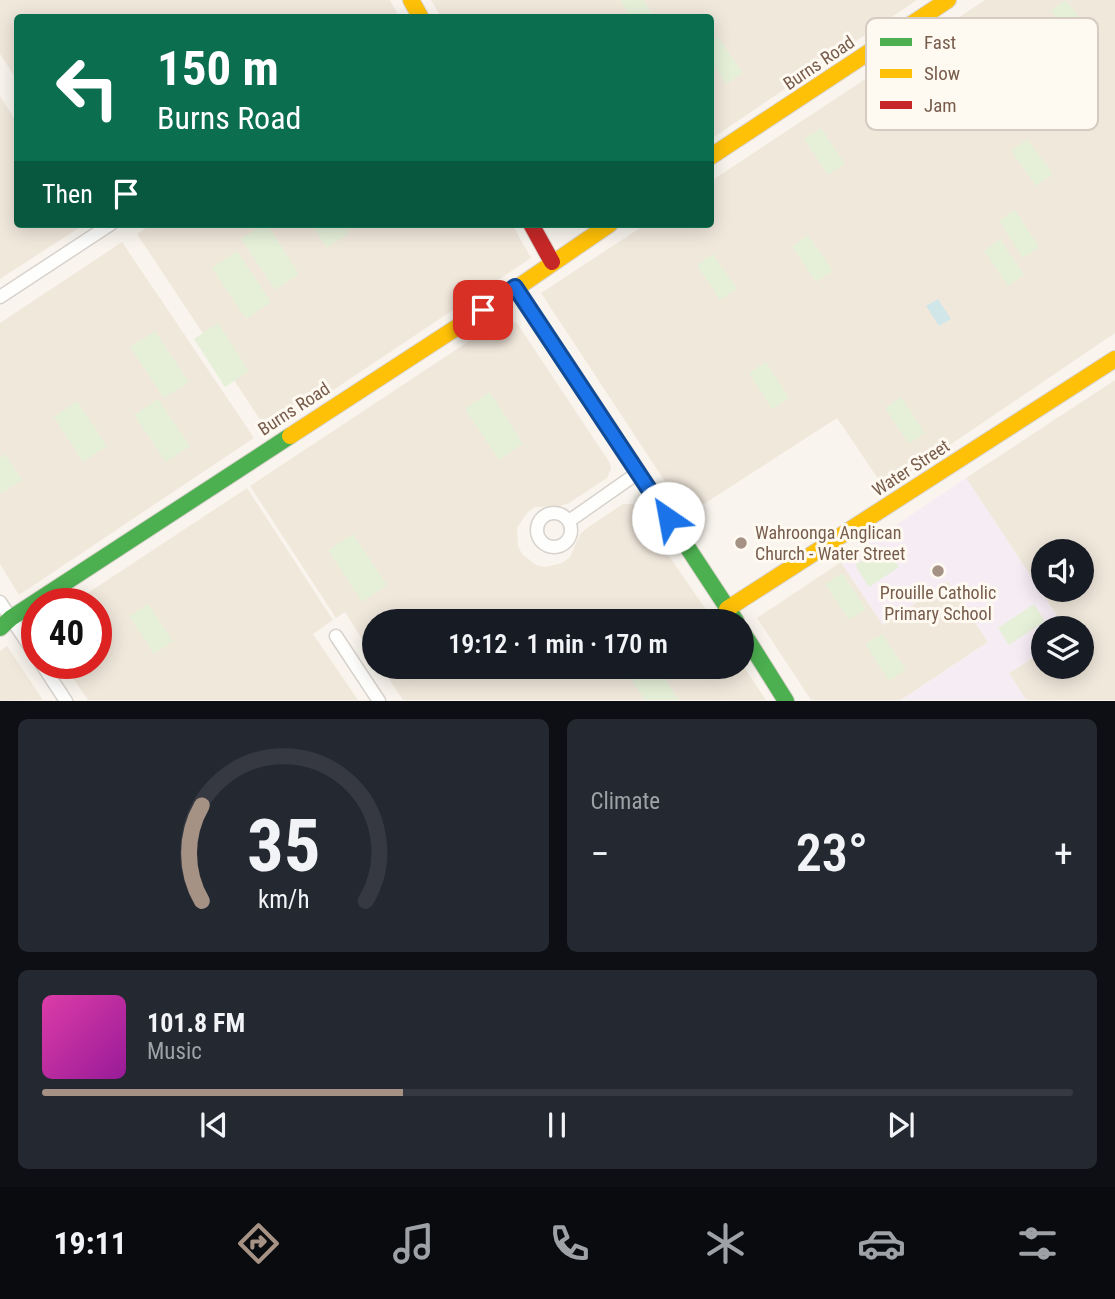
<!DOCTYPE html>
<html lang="en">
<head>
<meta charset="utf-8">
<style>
  body { margin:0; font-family:"Roboto Condensed",sans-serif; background:#242831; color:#f1f3f6; height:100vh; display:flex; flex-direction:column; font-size:26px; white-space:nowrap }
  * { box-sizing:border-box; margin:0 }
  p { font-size:23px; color:#9ea1a6 }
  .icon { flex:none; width:38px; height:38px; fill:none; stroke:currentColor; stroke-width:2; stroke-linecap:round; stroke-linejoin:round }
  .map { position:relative; height:701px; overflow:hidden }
  .sheet { display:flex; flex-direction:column; gap:18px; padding:18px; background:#0d0f14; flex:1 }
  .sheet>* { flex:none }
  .top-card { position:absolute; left:14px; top:14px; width:700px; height:214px; border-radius:7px; box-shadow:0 4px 18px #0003; background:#0b6e4f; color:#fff; overflow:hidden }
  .fabs { position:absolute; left:1031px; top:539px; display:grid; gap:14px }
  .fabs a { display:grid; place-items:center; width:63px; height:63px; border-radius:50%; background:#171b24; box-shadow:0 4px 18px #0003; font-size:35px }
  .speed { position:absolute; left:21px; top:588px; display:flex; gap:14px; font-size:35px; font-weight:700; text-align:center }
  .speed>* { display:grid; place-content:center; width:91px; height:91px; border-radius:50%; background:#171b24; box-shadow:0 4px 18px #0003; line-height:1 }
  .speed .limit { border:10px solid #d22; background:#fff; color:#111 }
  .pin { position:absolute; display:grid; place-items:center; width:60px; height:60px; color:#fff; margin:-30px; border-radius:14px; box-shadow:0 4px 10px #0006 }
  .me { position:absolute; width:77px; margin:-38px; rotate:327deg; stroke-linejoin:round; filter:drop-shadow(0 0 5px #0008) }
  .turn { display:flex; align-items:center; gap:24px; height:147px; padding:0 28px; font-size:32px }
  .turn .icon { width:91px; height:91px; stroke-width:2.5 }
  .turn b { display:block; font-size:49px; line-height:60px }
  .then { display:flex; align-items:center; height:66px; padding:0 28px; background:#0003; gap:14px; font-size:26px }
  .big { font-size:52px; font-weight:600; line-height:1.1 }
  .sheet .card { flex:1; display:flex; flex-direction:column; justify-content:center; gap:10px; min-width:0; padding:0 24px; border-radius:10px; background:#242831 }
  .sheet .dial { align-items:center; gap:0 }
  .dial svg { height:182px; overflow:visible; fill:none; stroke:#363941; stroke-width:7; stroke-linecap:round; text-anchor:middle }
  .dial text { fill:#f1f3f6; stroke:none }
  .song { display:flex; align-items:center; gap:21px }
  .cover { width:84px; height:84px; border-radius:10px; background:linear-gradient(135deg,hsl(320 70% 55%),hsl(300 70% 35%)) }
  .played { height:7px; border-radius:4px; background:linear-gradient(90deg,#a59285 35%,#363941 35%) }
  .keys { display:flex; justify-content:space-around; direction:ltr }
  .heat { display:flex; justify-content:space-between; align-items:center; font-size:38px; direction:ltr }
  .sheet .tiles { flex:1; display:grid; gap:18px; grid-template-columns:1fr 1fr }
  .card:last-child { grid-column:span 2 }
  .trip { position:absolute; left:362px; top:609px; width:392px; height:70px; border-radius:35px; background:#171b24; box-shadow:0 4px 18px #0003; font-weight:600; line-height:70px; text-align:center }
  .tabs { display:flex; height:112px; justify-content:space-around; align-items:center; background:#090b0e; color:#9ea1a6 }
  .tabs .icon { width:49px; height:49px }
  .tabs .on { color:#a59285 }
  .tabs b { font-size:32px; color:#f1f3f6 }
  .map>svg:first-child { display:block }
  .residential { fill:#f1e8dc; fill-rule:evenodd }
  .education { fill:#f6edf4 }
  .green { fill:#e6f0d9 }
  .water { fill:#d0e6e9 }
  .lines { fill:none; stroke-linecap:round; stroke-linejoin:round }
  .street-casing { stroke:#d8d2cc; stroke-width:15 }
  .fast-casing { stroke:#d9d1ca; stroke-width:18 }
  .slow-casing { stroke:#d9d1ca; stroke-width:18 }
  .jam-casing { stroke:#d9d1ca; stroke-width:18 }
  .street { stroke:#fefefc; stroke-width:12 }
  .fast { stroke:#4caf50; stroke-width:16 }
  .slow { stroke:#ffc107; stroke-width:16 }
  .jam { stroke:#c62828; stroke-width:16 }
  .route-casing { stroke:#114b97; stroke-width:18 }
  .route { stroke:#1a73e8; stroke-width:12 }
  .poi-dot { fill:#a59285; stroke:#fffaf1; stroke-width:2.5 }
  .labels { text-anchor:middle; stroke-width:6; stroke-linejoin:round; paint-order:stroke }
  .street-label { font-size:18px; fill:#785d4d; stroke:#fffaf1 }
  .poi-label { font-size:18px; fill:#785d4d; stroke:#fffaf1; text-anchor:start }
  .key { fill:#fffaf1; stroke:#d6cbc0; stroke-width:2 }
  .key-label { font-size:19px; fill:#785d4d }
</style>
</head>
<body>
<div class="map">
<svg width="1115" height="701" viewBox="0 0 1115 701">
  <rect width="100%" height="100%" fill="#f9f5ee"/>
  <g class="residential">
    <path d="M0,0H390L398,15L395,18H18L17,80L0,54Z"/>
    <path d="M431,0H917L711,139L710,18L441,17Z"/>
    <path d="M985,0H1115V333L885,489L837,418L687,515L541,293L646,224H710L711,181Z"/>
    <path d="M0,96L17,123L18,224H81L82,226L0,279Z"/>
    <path d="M152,224H512L531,258L269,433L137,234Z"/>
    <path d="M122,242L254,438L19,595L0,564V323Z"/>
    <path d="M501,320L517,323L610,463L611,469L607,478L569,503L558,507H535L527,513L517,528L518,546L522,554L536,565L545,567L562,563L570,557L580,534L587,528L623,504H633L714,621H374V658L345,612L336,618L250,486Z"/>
    <path d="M1115,380V700H1026L1009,673L1043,651V667H1082V628H1065L966,478ZM1043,551H1082V590H1043Z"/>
    <path d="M247,488L333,620L313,634L358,700H88L63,663H96V604H71Z"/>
    <path d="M841,562L883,625L948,581L988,642L901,700H811L757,618Z"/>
    <path d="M7,646L43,700L0,701V651Z"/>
    <path d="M742,664L766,700H403L381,667H742Z"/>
  </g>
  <path class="education" d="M966,478L1065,628H1043V651L1009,673L1026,700H901L988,642L948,581L883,625L841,562Z"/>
  <g class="green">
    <path d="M620,0H643L652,13L645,17H631Z"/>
    <path d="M1066,0L1092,35L1075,46L1051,10Z"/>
    <path d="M718,37L743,73L726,84L711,60V42Z"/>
    <path d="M821,128L845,164L828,175L804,139Z"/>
    <path d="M1027,139L1053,174L1036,186L1011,151Z"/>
    <path d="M1015,210L1039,247L1023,258L999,221Z"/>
    <path d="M263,224H267L299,274L275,290L241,239Z"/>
    <path d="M311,224H343L349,233L327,248Z"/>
    <path d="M808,235L833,271L816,282L792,246Z"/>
    <path d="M1000,239L1024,275L1008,286L984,251Z"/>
    <path d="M237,251L271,302L246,319L212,268Z"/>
    <path d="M713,254L737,289L720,300L697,265Z"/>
    <path d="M218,323L249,371L225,387L194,339Z"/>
    <path d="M155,331L189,382L164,398L130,347Z"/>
    <path d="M766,362L789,398L772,409L749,373Z"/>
    <path d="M490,392L523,444L499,460L465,409Z"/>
    <path d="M901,397L925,433L909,444L885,408Z"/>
    <path d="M158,399L190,446L166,462L134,415Z"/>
    <path d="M77,401L107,446L83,462L54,417Z"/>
    <path d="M5,454L22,480L0,494V457Z"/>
    <path d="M353,534L387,585L362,602L328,550Z"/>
    <path d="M885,546L899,567L869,587L855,565Z"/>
    <path d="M842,573L866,609L849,620L825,584Z"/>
    <path d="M148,604L173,641L154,654L129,616Z"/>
    <path d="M1034,604L1045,621L1009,645L998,628Z"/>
    <path d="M882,634L906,670L889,681L865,644Z"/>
    <path d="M643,667H658L679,700H645L629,676Z"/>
  </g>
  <path class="water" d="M938,299L951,319L939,326L926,306Z"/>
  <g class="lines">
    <defs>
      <g id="street">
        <path d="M0,297L111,224"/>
        <circle cx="554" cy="530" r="17"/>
        <path d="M569,521L639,472"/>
        <path d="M0,602L37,657"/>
        <path d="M336,636L379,701"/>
        <path d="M41,663L66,701"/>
      </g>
      <g id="fast">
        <path d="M632,463L736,621"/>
        <path d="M0,628L11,618L290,436"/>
        <path d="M742,631L786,701"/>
      </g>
      <g id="slow">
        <path d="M411,0L421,18"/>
        <path d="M710,157L948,0"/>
        <path d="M290,436L505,296L610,224"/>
        <path d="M727,609L1115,359"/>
      </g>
      <g id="jam">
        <path d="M531,224L552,262"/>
        <path d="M515,287L632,463"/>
      </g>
    </defs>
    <use href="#street" class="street-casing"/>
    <use href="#fast" class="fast-casing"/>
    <use href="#slow" class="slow-casing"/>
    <use href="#jam" class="jam-casing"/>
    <use href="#street" class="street"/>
    <use href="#fast" class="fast"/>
    <use href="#slow" class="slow"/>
    <use href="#jam" class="jam"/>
  </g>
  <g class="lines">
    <defs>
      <path id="route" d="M483,310L515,287L668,518"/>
    </defs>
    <use href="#route" class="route-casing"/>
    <use href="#route" class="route"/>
  </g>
  <g class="poi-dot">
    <circle cx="741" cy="543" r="7"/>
    <circle cx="938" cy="571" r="7"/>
  </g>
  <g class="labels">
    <g class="street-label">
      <text transform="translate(819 63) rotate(-34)" y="6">Burns Road</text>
      <text transform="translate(294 409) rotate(-33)" y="6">Burns Road</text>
      <text transform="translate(911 468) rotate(-33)" y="6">Water Street</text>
    </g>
    <g class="poi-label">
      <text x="755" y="539">Wahroonga Anglican<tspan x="755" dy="21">Church - Water Street</tspan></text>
      <text x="938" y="599" text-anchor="middle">Prouille Catholic<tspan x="938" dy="21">Primary School</tspan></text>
    </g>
  </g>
  <rect x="866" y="18" width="232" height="112" rx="10" class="key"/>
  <rect x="880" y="38" width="32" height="8" fill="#4caf50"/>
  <rect x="880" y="69" width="32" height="9" fill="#ffc107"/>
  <rect x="880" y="101" width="32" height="8" fill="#c62828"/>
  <g class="key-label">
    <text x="924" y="49">Fast</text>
    <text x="924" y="80">Slow</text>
    <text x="924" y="112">Jam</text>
  </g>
</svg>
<div class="fabs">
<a><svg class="icon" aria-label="sound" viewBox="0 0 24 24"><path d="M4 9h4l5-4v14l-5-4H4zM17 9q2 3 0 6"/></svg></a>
<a><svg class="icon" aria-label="layers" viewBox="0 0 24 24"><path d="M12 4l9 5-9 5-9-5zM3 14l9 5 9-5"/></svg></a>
</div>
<div class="speed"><div class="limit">40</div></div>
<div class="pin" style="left:483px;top:310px;background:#d93025"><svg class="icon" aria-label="arrive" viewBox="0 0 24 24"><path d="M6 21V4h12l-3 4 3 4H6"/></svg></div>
<svg class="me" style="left:668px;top:518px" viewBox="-20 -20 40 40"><circle r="19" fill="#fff"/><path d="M0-13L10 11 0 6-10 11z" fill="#1a73e8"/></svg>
<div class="trip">19:12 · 1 min · 170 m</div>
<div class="top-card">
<div class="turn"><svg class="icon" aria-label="left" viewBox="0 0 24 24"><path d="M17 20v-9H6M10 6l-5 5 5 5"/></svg><div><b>150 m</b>Burns Road</div></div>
<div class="then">Then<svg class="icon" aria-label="arrive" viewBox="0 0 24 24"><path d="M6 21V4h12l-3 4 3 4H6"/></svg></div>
</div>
</div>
<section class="sheet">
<div class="tiles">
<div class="card dial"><svg viewBox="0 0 100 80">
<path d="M14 69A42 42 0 1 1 86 69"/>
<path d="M14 69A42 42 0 0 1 14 27" stroke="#a59285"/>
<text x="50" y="56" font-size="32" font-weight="700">35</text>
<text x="50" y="72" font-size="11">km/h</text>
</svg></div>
<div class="card"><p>Climate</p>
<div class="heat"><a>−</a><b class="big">23°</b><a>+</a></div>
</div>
<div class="card">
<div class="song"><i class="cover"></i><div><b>101.8 FM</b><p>Music</p></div></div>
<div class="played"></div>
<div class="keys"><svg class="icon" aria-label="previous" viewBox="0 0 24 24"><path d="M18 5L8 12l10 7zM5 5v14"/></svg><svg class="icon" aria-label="pause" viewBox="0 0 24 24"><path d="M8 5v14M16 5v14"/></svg><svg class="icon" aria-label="next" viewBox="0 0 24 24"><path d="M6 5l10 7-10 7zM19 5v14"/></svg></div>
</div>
</div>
</section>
<nav class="tabs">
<b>19:11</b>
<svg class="icon on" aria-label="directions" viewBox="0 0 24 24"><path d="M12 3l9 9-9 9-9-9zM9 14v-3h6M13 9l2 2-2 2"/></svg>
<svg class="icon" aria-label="music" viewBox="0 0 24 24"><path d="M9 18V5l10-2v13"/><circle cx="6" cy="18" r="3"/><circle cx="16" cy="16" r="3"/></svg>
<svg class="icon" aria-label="phone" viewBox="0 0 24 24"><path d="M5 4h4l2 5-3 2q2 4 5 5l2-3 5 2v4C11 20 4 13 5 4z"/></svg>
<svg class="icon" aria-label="climate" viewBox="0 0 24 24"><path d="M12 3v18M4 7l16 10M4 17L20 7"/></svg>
<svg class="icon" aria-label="car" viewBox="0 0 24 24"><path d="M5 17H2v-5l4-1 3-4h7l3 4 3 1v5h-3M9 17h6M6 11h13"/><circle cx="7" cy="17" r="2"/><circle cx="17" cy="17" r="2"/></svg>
<svg class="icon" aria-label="filters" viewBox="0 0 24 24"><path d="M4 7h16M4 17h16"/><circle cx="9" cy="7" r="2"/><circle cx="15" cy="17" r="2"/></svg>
</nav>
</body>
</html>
